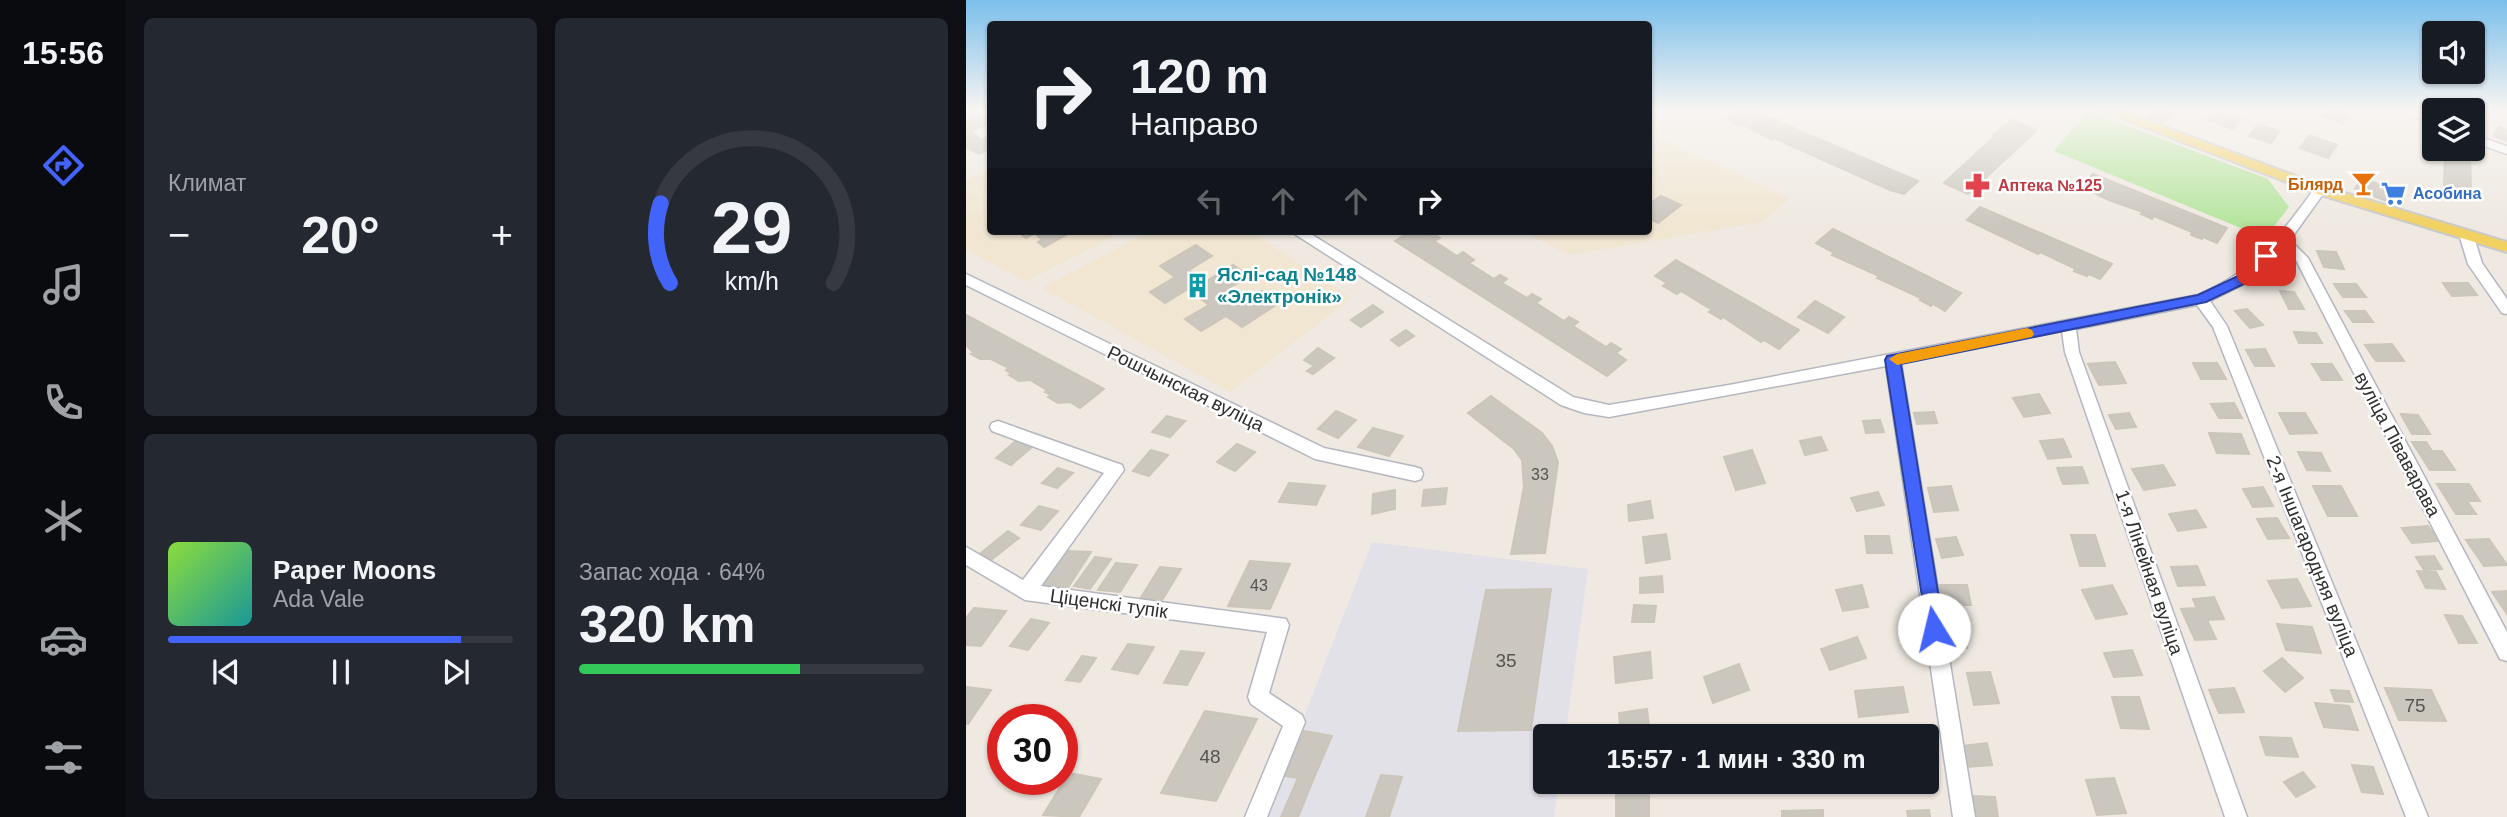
<!DOCTYPE html>
<html lang="ru">
<head>
<meta charset="utf-8">
<style>
  body { margin:0; font-family:Arial,sans-serif; background:#242831; color:#f1f3f6; height:100vh; display:flex; flex-direction:column; font-size:26px; white-space:nowrap }
  * { box-sizing:border-box; margin:0 }
  p { font-size:23px; color:#9ea1a6 }
  .icon { flex:none; width:38px; height:38px; fill:none; stroke:currentColor; stroke-width:2; stroke-linecap:round; stroke-linejoin:round }
  .map { position:relative; flex:1; overflow:hidden }
  .details { display:flex; flex-direction:column; gap:18px; padding:18px; background:#0d0f14; width:840px }
  .details>* { flex:none }
  .top-card { position:absolute; left:21px; top:21px; width:665px; height:214px; border-radius:7px; box-shadow:0 2px 5px #0004; background:#171b24; color:#f1f3f6; overflow:hidden }
  .fabs { position:absolute; left:1456px; top:21px; display:grid; gap:14px }
  .fabs a { display:grid; place-items:center; width:63px; height:63px; border-radius:7px; background:#171b24; box-shadow:0 2px 5px #0004; font-size:35px }
  .speed { position:absolute; left:21px; top:704px; display:flex; gap:14px; font-size:35px; font-weight:700; text-align:center }
  .speed>* { display:grid; place-content:center; width:91px; height:91px; border-radius:50%; background:#171b24; box-shadow:0 2px 5px #0004; line-height:1 }
  .speed .limit { border:10px solid #d22; background:#fff; color:#111 }
  .pin { position:absolute; display:grid; place-items:center; width:60px; height:60px; color:#fff; margin:-30px; border-radius:14px; box-shadow:0 4px 10px #0006 }
  .me { position:absolute; width:77px; margin:-38px; rotate:351deg; stroke-linejoin:round; filter:drop-shadow(0 0 5px #0008) }
  .turn { display:flex; align-items:center; gap:24px; height:147px; padding:0 28px; font-size:32px }
  .turn .icon { width:91px; height:91px; stroke-width:2.5 }
  .turn b { display:block; font-size:49px; line-height:60px }
  .lanes { display:flex; align-items:center; height:66px; padding:0 28px; background:#0003; justify-content:center; gap:35px; direction:ltr }
  .lanes .off { opacity:.35 }
  .big { font-size:52px; font-weight:800; line-height:1.1 }
  .details .widget { flex:1; display:flex; flex-direction:column; justify-content:center; gap:10px; min-width:0; padding:0 24px; border-radius:10px; background:#242831 }
  .details .dial { align-items:center; gap:0 }
  .dial svg { height:182px; overflow:visible; fill:none; stroke:#363941; stroke-width:7; stroke-linecap:round; text-anchor:middle }
  .dial text { fill:#f1f3f6; stroke:none }
  .song { display:flex; align-items:center; gap:21px }
  .cover { width:84px; height:84px; border-radius:10px; background:linear-gradient(135deg,hsl(90 70% 55%),hsl(180 70% 35%)) }
  .played { height:7px; border-radius:4px; background:linear-gradient(90deg,#4264fb 85%,#363941 85%) }
  .keys { display:flex; justify-content:space-around; direction:ltr }
  .heat { display:flex; justify-content:space-between; align-items:center; font-size:38px; direction:ltr }
  .charge { height:10px; border-radius:5px; background:linear-gradient(90deg,#34c759 64%,#363941 0) }
  .details .tiles { flex:1; display:grid; gap:18px; grid-template-columns:repeat(2,1fr) }
  .trip { position:absolute; left:567px; top:724px; width:406px; height:70px; border-radius:7px; background:#171b24; box-shadow:0 2px 5px #0004; font-weight:800; line-height:70px; text-align:center }
  main { display:flex; flex:1; min-height:0 }
  .dock { display:flex; flex-direction:column; width:126px; justify-content:space-around; align-items:center; background:#090b0e; color:#9ea1a6 }
  .dock .icon { width:49px; height:49px }
  .dock .active { color:#4264fb }
  .dock b { font-size:32px; color:#f1f3f6 }
  .map>svg:first-child { display:block }
  .industrial { fill:#e3e1e8 }
  .education { fill:#f0e6d1 }
  .green { fill:#b6e59e }
  .building { fill:#cbc7bf; stroke:#cbc5ba; stroke-width:2 }
  .lines { fill:none; stroke-linecap:round; stroke-linejoin:round }
  .minor-casing { stroke:#b4b7c1; stroke-width:3 }
  .major-casing { stroke:#c9c9c9; stroke-width:4 }
  .minor { fill:#fff; fill-rule:evenodd }
  .major { fill:#f2d163; fill-rule:evenodd }
  .route { fill:#4264fb; stroke:#2b41a3; stroke-width:2 }
  .slow { fill:#f59e0b }
  .labels { text-anchor:middle; stroke-width:5; stroke-linejoin:round; paint-order:stroke }
  .far-food-label { font-size:16px; font-weight:bold; fill:#c56008; stroke:#fff; text-anchor:end }
  .far-health-label { font-size:16px; font-weight:bold; fill:#be3a42; stroke:#fff; text-anchor:start }
  .far-shop-label { font-size:16px; font-weight:bold; fill:#366cbe; stroke:#fff; text-anchor:start }
  .number-label { font-size:16px; fill:#555452 }
  .culture-label { font-size:19px; font-weight:bold; fill:#0d838f; stroke:#fff; text-anchor:start }
  .street-label { font-size:19px; fill:#2e2e2e; stroke:#fff }
  .near-number-label { font-size:19px; fill:#555452 }
</style>
</head>
<body>
<main>
<nav class="dock">
<b>15:56</b>
<svg class="icon active" aria-label="directions" viewBox="0 0 24 24"><path d="M12 3l9 9-9 9-9-9zM9 14v-3h6M13 9l2 2-2 2"/></svg>
<svg class="icon" aria-label="music" viewBox="0 0 24 24"><path d="M9 18V5l10-2v13"/><circle cx="6" cy="18" r="3"/><circle cx="16" cy="16" r="3"/></svg>
<svg class="icon" aria-label="phone" viewBox="0 0 24 24"><path d="M5 4h4l2 5-3 2q2 4 5 5l2-3 5 2v4C11 20 4 13 5 4z"/></svg>
<svg class="icon" aria-label="climate" viewBox="0 0 24 24"><path d="M12 3v18M4 7l16 10M4 17L20 7"/></svg>
<svg class="icon" aria-label="car" viewBox="0 0 24 24"><path d="M5 17H2v-5l4-1 3-4h7l3 4 3 1v5h-3M9 17h6M6 11h13"/><circle cx="7" cy="17" r="2"/><circle cx="17" cy="17" r="2"/></svg>
<svg class="icon" aria-label="filters" viewBox="0 0 24 24"><path d="M4 7h16M4 17h16"/><circle cx="9" cy="7" r="2"/><circle cx="15" cy="17" r="2"/></svg>
</nav>
<section class="details">
<div class="tiles">
<div class="widget"><p>Климат</p>
<div class="heat"><a>−</a><b class="big">20°</b><a>+</a></div>
</div>
<div class="widget dial"><svg viewBox="0 0 100 80">
<path d="M14 69A42 42 0 1 1 86 69"/>
<path d="M14 69A42 42 0 0 1 10 34" stroke="#4264fb"/>
<text x="50" y="56" font-size="32" font-weight="700">29</text>
<text x="50" y="72" font-size="11">km/h</text>
</svg></div>
<div class="widget">
<div class="song"><i class="cover"></i><div><b>Paper Moons</b><p>Ada Vale</p></div></div>
<div class="played"></div>
<div class="keys"><svg class="icon" aria-label="previous" viewBox="0 0 24 24"><path d="M18 5L8 12l10 7zM5 5v14"/></svg><svg class="icon" aria-label="pause" viewBox="0 0 24 24"><path d="M8 5v14M16 5v14"/></svg><svg class="icon" aria-label="next" viewBox="0 0 24 24"><path d="M6 5l10 7-10 7zM19 5v14"/></svg></div>
</div>
<div class="widget"><p>Запас хода · 64%</p><b class="big">320 km</b><div class="charge"></div></div>
</div>
</section>
<div class="map">
<svg width="1541" height="817" viewBox="0 0 1541 817">
  <rect width="100%" height="100%" fill="#efe9e1"/>
  <path class="industrial" d="M406,542L622,569L599,737H579V782H593L588,817H299Z"/>
  <g class="education">
    <path d="M683,133L824,199L795,222L603,255L556,231H682Z"/>
    <path d="M24,169V231H158L61,281L0,250V180Z"/>
    <path d="M184,231H284L385,298L264,392L76,288Z"/>
  </g>
  <path class="green" d="M1122,111L1302,179L1323,207L1299,238L1088,151Z"/>
  <g class="building">
    <path d="M773,109H783L952,181L938,194L924,190L808,138L806,140L780,126L769,124L771,123L761,118Z"/>
    <path d="M1189,109H1194L1206,114L1197,123L1182,117Z"/>
    <path d="M1360,109H1369L1383,114L1377,123L1356,116Z"/>
    <path d="M1249,111L1274,119L1267,129L1242,120Z"/>
    <path d="M15,114L24,123L5,131L15,140L24,136V149L13,154L0,147V121Z"/>
    <path d="M1046,120L1071,130L1002,194L978,183L1029,136L1027,135Z"/>
    <path d="M1292,124L1314,131L1305,143L1283,136Z"/>
    <path d="M1533,127L1541,130V141L1527,136Z"/>
    <path d="M1343,135L1371,145L1362,158L1334,148Z"/>
    <path d="M1479,149L1504,151L1505,192L1478,185Z"/>
    <path d="M1127,174L1261,228L1251,243L1237,237L1236,239L1225,235L1226,232L1188,216L1186,219L1175,214L1177,212L1143,200L1116,187Z"/>
    <path d="M1396,178L1432,192L1426,203L1389,189Z"/>
    <path d="M695,196L715,205L692,223L682,218V205Z"/>
    <path d="M1014,207L1146,264L1134,279L1123,274L1121,276L1108,271L1110,269L1074,252L1072,254L1001,220Z"/>
    <path d="M867,229L995,293L979,311L967,304L965,306L954,300L955,298L911,278L913,276L866,255L868,253L850,243Z"/>
    <path d="M55,231H107L78,247L72,242L76,240L69,233L60,238L52,232Z"/>
    <path d="M445,231H453L460,235L465,232L474,238L468,241L491,256L497,252L508,260L503,263L528,279L534,275L541,279L536,283L561,298L566,294L575,299L570,303L598,321L603,317L612,322L607,326L640,347L645,343L655,349L650,353L660,360L641,376L429,241Z"/>
    <path d="M230,245L246,256L223,270L239,282L267,265L283,276L255,293L272,306L296,291L313,303L276,327L260,316L235,331L219,319L243,305L222,289L199,303L184,292L209,277L194,266Z"/>
    <path d="M1351,251L1370,252L1378,269L1358,267Z"/>
    <path d="M710,260L833,330L813,349L798,340L795,342L757,317L755,319L743,312L746,310L715,291L711,294L697,286L701,283L689,276Z"/>
    <path d="M1477,283H1502L1511,295L1486,296Z"/>
    <path d="M1368,284H1390L1400,297H1377Z"/>
    <path d="M1314,291L1328,292L1338,309H1323Z"/>
    <path d="M849,301L878,317L862,333L832,317Z"/>
    <path d="M407,305L417,312L395,327L385,320Z"/>
    <path d="M1281,309L1297,325L1284,328L1269,311Z"/>
    <path d="M1379,311H1399L1407,322H1387Z"/>
    <path d="M0,315L138,389L114,408L104,402L92,403L82,397L85,395L79,392L81,390L64,380L53,381L43,375L46,374L40,370L43,368L25,359H14L5,354L8,353L0,345Z"/>
    <path d="M440,330L448,336L433,346L425,340Z"/>
    <path d="M1328,332L1350,333L1356,343H1333Z"/>
    <path d="M1426,344L1438,361H1410L1399,345Z"/>
    <path d="M352,348L368,358L347,374L341,371L348,366L338,360Z"/>
    <path d="M1299,349L1308,366H1289L1280,350Z"/>
    <path d="M1149,362L1160,383L1133,385L1122,364Z"/>
    <path d="M1227,363H1251L1260,379H1235Z"/>
    <path d="M1346,364H1366L1376,380H1356Z"/>
    <path d="M1073,394L1084,413L1058,417L1047,398Z"/>
    <path d="M525,396L576,433L586,446L592,462L579,553L545,554L558,487L556,460L548,449L502,413Z"/>
    <path d="M1268,403L1276,418H1253L1245,404Z"/>
    <path d="M370,411L390,420L372,438L352,429Z"/>
    <path d="M968,412L971,423L951,424L948,413Z"/>
    <path d="M1163,413L1170,427L1150,429L1143,415Z"/>
    <path d="M1313,413H1339L1351,433L1324,434Z"/>
    <path d="M1435,414L1452,415L1464,434H1446Z"/>
    <path d="M201,416L219,421L204,437L186,432Z"/>
    <path d="M914,420L918,432L900,433L897,421Z"/>
    <path d="M407,428L437,436L423,456L392,447Z"/>
    <path d="M1243,433L1275,434L1283,454L1251,453Z"/>
    <path d="M855,437L861,450L839,455L834,441Z"/>
    <path d="M1097,439L1105,457L1082,459L1074,441Z"/>
    <path d="M51,440L66,447L45,465L30,458Z"/>
    <path d="M1446,442H1460L1466,451H1476L1489,470H1464Z"/>
    <path d="M271,444L289,452L269,471L251,462Z"/>
    <path d="M185,450L202,455L183,476L167,471Z"/>
    <path d="M786,450L799,483L770,490L758,457Z"/>
    <path d="M1332,452L1355,453L1364,471L1341,470Z"/>
    <path d="M1197,465L1209,485L1178,490L1166,469Z"/>
    <path d="M1116,467L1122,483L1097,484L1091,468Z"/>
    <path d="M92,468L107,473L91,488L76,483Z"/>
    <path d="M323,483L359,486L350,505L313,502Z"/>
    <path d="M1471,484H1503L1514,501H1501L1510,514H1490Z"/>
    <path d="M985,486L992,510L968,512L962,488Z"/>
    <path d="M1347,486H1375L1391,516H1362Z"/>
    <path d="M1297,487L1307,506L1287,507L1277,489Z"/>
    <path d="M481,488L479,504L456,506L458,490Z"/>
    <path d="M429,490V509L406,514L407,494Z"/>
    <path d="M912,492L918,505L891,511L885,498Z"/>
    <path d="M684,501L687,518L663,521L662,505Z"/>
    <path d="M73,506L92,511L75,530L55,525Z"/>
    <path d="M1230,510L1240,527L1212,531L1203,514Z"/>
    <path d="M1311,518L1323,538L1302,539L1291,519Z"/>
    <path d="M1462,526L1473,541L1446,543L1436,528Z"/>
    <path d="M42,531L53,538L25,560L15,553Z"/>
    <path d="M700,534L704,559L680,563L677,537Z"/>
    <path d="M1105,535H1129L1139,566H1114Z"/>
    <path d="M899,536H923L926,553H901Z"/>
    <path d="M990,537L997,555L976,558L970,539Z"/>
    <path d="M1523,539L1541,565L1518,566L1500,540Z"/>
    <path d="M99,551L125,552L101,589L76,587Z"/>
    <path d="M1468,556L1476,569L1458,570L1450,557Z"/>
    <path d="M129,557L145,559L124,589L108,586Z"/>
    <path d="M284,561L324,564L304,609L262,606Z"/>
    <path d="M150,563L171,565L154,592L132,590Z"/>
    <path d="M1231,566L1239,585L1212,586L1205,567Z"/>
    <path d="M194,567L215,569L195,602L174,599Z"/>
    <path d="M1451,571L1470,572L1479,589L1460,588Z"/>
    <path d="M696,576L697,592L674,593V578Z"/>
    <path d="M1331,579L1345,606L1316,608L1302,581Z"/>
    <path d="M896,585L902,607L877,611L870,590Z"/>
    <path d="M973,585H1001L1005,605H977Z"/>
    <path d="M1146,585L1161,614L1130,619L1116,590Z"/>
    <path d="M585,589L565,730L492,731L520,590Z"/>
    <path d="M1541,591V614L1526,592Z"/>
    <path d="M1248,597L1258,619L1241,620L1250,639L1229,640L1215,609L1231,608L1227,599Z"/>
    <path d="M668,605L690,606L688,622H666Z"/>
    <path d="M8,608L40,611L15,646L0,645V618Z"/>
    <path d="M1479,615L1496,616L1511,643H1493Z"/>
    <path d="M65,619L83,623L62,650L44,646Z"/>
    <path d="M1311,624L1346,627L1355,653L1320,650Z"/>
    <path d="M997,627L1001,648H981L977,628Z"/>
    <path d="M891,637L900,658L864,670L855,649Z"/>
    <path d="M162,644L188,647L172,674L146,669Z"/>
    <path d="M1166,650L1176,675L1148,677L1138,653Z"/>
    <path d="M215,651L238,653L221,685L198,683Z"/>
    <path d="M684,652L686,678L650,683L648,657Z"/>
    <path d="M116,656L130,658L114,682L100,680Z"/>
    <path d="M1316,658L1337,678L1319,692L1298,671Z"/>
    <path d="M773,664L783,690L747,703L738,677Z"/>
    <path d="M1024,672L1033,703L1008,705L1001,673Z"/>
    <path d="M0,687L25,690L2,724H0Z"/>
    <path d="M937,687L942,712L893,717L889,691Z"/>
    <path d="M1268,688L1278,712L1253,713L1243,690Z"/>
    <path d="M1419,688L1465,690L1480,721L1433,720Z"/>
    <path d="M1365,690L1383,691L1387,702L1369,701Z"/>
    <path d="M1146,697H1173L1183,729L1155,728Z"/>
    <path d="M1349,703L1383,706L1392,730L1358,727Z"/>
    <path d="M681,709L684,735L655,737L653,713Z"/>
    <path d="M239,711L291,719L250,801L195,793Z"/>
    <path d="M338,731L366,736L347,780L318,776Z"/>
    <path d="M1294,737L1325,738L1332,757L1300,755Z"/>
    <path d="M1021,743L1026,765L1001,767L995,746Z"/>
    <path d="M1386,765L1407,767L1417,794L1396,792Z"/>
    <path d="M1337,772L1349,787L1330,797L1318,782Z"/>
    <path d="M103,773L135,779L113,817L77,815Z"/>
    <path d="M415,775L436,777L423,817H400Z"/>
    <path d="M332,778L347,780L332,817H315Z"/>
    <path d="M1148,778L1160,813L1131,815L1120,780Z"/>
    <path d="M931,782H957L958,788L933,791Z"/>
    <path d="M683,790V817H650V792Z"/>
    <path d="M1007,796L1029,797L1032,817H1009Z"/>
    <path d="M857,810V817H816V811Z"/>
    <path d="M963,810L964,817H942L941,811Z"/>
  </g>
  <g class="lines">
    <defs>
      <g id="minor">
        <path d="M1425,109H1444L1468,117V123Z"/>
        <path d="M1507,135L1541,146V154L1507,142Z"/>
        <path d="M1354,186L1360,190L1324,240L1342,258L1541,632V661L1534,659L1330,260L1317,248L1280,283L1244,301L1261,326L1462,817H1440L1247,327L1231,305L1110,329L1113,352L1281,817H1259L1099,352L1096,331L935,363L1009,817H987L920,366L643,417L618,413L595,405L324,231H340L607,397L643,405L763,385L1232,295C1294,268 1310,239 1350,187Z"/>
        <path d="M1500,230L1507,234L1516,263L1541,299V314L1536,313L1502,264L1493,234Z"/>
        <path d="M0,274L358,448L449,467L455,469L457,474L455,479L449,481L349,459L0,285Z"/>
        <path d="M32,421L156,465L158,470L75,586L320,619L323,625L303,693L336,715L339,722L301,817H279L317,726L285,704L282,697L301,632L59,600L0,565V547L57,580L138,473L26,431L24,427L26,423Z"/>
      </g>
      <path id="major" d="M1131,109H1151L1359,187L1541,242V252L1349,193Z"/>
    </defs>
    <use href="#minor" class="minor-casing"/>
    <use href="#major" class="major-casing"/>
    <use href="#minor" class="minor"/>
    <use href="#major" class="major"/>
  </g>
  <linearGradient id="sky" x2="0" y2="1"><stop stop-color="#7abfeb"/><stop offset="0.49" stop-color="#f8f5f2"/><stop offset="1" stop-color="#f8f5f2" stop-opacity="0"/></linearGradient>
  <rect width="1541" height="224" fill="url(#sky)"/>
  <path class="route" d="M1300,252L1307,256L1305,260L1280,283L1240,302L935,364L978,629L975,635L968,638L962,635L919,360L921,356L1232,295L1270,277Z"/>
  <path class="slow" d="M1061,328L1066,330L1068,334L1066,337L931,365L923,359L931,354Z"/>
  <defs>
    <symbol id="bar-bare" viewBox="-9 -9 18 18"><path d="M-6-5H6L.8 .8V4.5H3.5V6h-7V4.5H-.8V.8Z" fill="#e8710a" stroke="#fff" stroke-width="2.5" paint-order="stroke"/></symbol>
    <symbol id="pharmacy-bare" viewBox="-9 -9 18 18"><path d="M-2-6h4v4h4v4h-4v4h-4v-4h-4v-4h4Z" fill="#e0444e" stroke="#fff" stroke-width="2.5" paint-order="stroke"/></symbol>
    <symbol id="supermarket-bare" viewBox="-9 -9 18 18"><path d="M-6-5.5h2.5l.6 2H6L4.5 2H-2.5L-4.4-4H-6ZM-1.5 3.2a1.3 1.3 0 1 0 .1 0ZM3 3.2a1.3 1.3 0 1 0 .1 0Z" fill="#3f7fe0" stroke="#fff" stroke-width="2.5" paint-order="stroke"/></symbol>
    <symbol id="building-bare" viewBox="-9 -9 18 18"><path d="M-4-6H4V6H1V3H-1V6H-4ZM-2.5-4.3h1.7v1.8h-1.7ZM.8-4.3h1.7v1.8H.8ZM-2.5-1h1.7V.8h-1.7ZM.8-1h1.7V.8H.8Z" fill="#0f9aa8" stroke="#fff" stroke-width="2.5" paint-order="stroke"/></symbol>
  </defs>
  <g fill-rule="evenodd">
    <use href="#bar-bare" x="1380" y="166" width="35" height="35"/>
    <use href="#pharmacy-bare" x="994" y="168" width="35" height="35"/>
    <use href="#supermarket-bare" x="1410" y="176" width="35" height="35"/>
    <use href="#building-bare" x="214" y="268" width="35" height="35"/>
  </g>
  <g class="labels">
    <g class="far-food-label">
      <text x="1377" y="190">Білярд</text>
    </g>
    <g class="far-health-label">
      <text x="1032" y="191">Аптека №125</text>
    </g>
    <g class="far-shop-label">
      <text x="1447" y="199">Асобина</text>
    </g>
    <g class="number-label">
      <text x="574" y="480">33</text>
      <text x="293" y="591">43</text>
    </g>
    <g class="culture-label">
      <text x="251" y="281">Яслі-сад №148<tspan x="251" dy="22">«Электронік»</tspan></text>
    </g>
    <g class="street-label">
      <text transform="translate(220 388) rotate(26)" y="7">Рошчынская вуліца</text>
      <text transform="translate(1432 444) rotate(62)" y="7">вуліца Піваварава</text>
      <text transform="translate(1347 556) rotate(68)" y="7">2-я Іншагародняя вуліца</text>
      <text transform="translate(1184 572) rotate(71)" y="7">1-я Лінейная вуліца</text>
      <text transform="translate(143 603) rotate(8)" y="7">Ціценскі тупік</text>
    </g>
    <g class="near-number-label">
      <text x="540" y="667">35</text>
      <text x="1449" y="712">75</text>
      <text x="244" y="763">48</text>
    </g>
  </g>
</svg>
<div class="fabs">
<a><svg class="icon" aria-label="sound" viewBox="0 0 24 24"><path d="M4 9h4l5-4v14l-5-4H4zM17 9q2 3 0 6"/></svg></a>
<a><svg class="icon" aria-label="layers" viewBox="0 0 24 24"><path d="M12 4l9 5-9 5-9-5zM3 14l9 5 9-5"/></svg></a>
</div>
<div class="speed"><div class="limit">30</div></div>
<div class="pin" style="left:1300px;top:256px;background:#d93025"><svg class="icon" aria-label="arrive" viewBox="0 0 24 24"><path d="M6 21V4h12l-3 4 3 4H6"/></svg></div>
<svg class="me" style="left:968px;top:629px" viewBox="-20 -20 40 40"><circle r="19" fill="#fff"/><path d="M0-13L10 11 0 6-10 11z" fill="#4264fb"/></svg>
<div class="trip">15:57 · 1 мин · 330 m</div>
<div class="top-card">
<div class="turn"><svg class="icon" aria-label="right" viewBox="0 0 24 24"><path d="M7 20v-9h11M14 6l5 5-5 5"/></svg><div><b>120 m</b>Направо</div></div>
<div class="lanes"><svg class="icon off" aria-label="left" viewBox="0 0 24 24"><path d="M17 20v-9H6M10 6l-5 5 5 5"/></svg><svg class="icon off" aria-label="ahead" viewBox="0 0 24 24"><path d="M12 20V5M6 11l6-6 6 6"/></svg><svg class="icon off" aria-label="ahead" viewBox="0 0 24 24"><path d="M12 20V5M6 11l6-6 6 6"/></svg><svg class="icon" aria-label="right" viewBox="0 0 24 24"><path d="M7 20v-9h11M14 6l5 5-5 5"/></svg></div>
</div>
</div>
</main>
</body>
</html>
